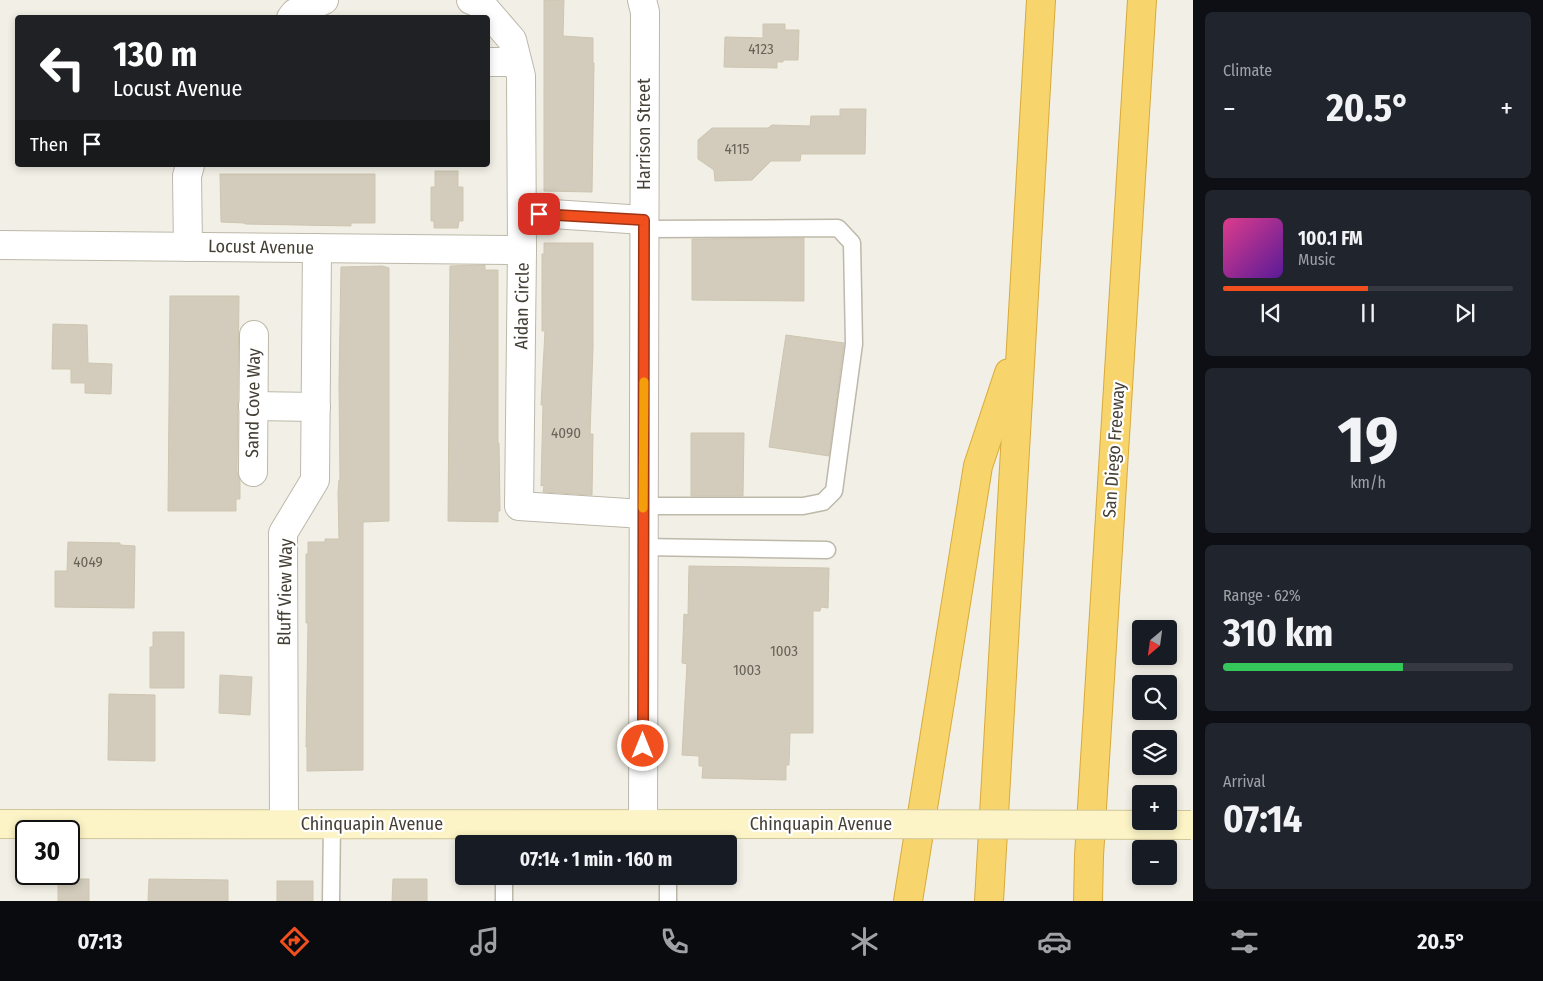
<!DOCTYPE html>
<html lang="en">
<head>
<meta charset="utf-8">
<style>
  body { margin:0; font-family:"Fira Sans Condensed",sans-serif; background:#20242c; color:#f1f3f6; height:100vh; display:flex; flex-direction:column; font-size:19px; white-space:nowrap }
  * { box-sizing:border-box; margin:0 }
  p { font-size:16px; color:#9ea1a6 }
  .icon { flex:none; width:28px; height:28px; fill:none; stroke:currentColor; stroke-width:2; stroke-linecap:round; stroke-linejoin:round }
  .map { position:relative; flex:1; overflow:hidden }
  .panel { display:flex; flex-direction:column; gap:12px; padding:12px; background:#0d0f14; width:350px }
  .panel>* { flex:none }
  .hud { position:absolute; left:15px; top:15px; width:475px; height:152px; border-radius:5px; box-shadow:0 2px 8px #0003; background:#202124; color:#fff; overflow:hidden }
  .needle { width:32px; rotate:209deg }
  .tools { position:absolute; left:1132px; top:620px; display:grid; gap:10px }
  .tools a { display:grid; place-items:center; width:45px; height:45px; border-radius:5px; background:#171b24; box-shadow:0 2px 8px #0003; font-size:25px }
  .speed { position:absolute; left:15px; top:820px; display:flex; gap:10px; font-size:25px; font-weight:700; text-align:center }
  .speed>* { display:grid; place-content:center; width:65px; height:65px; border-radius:50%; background:#171b24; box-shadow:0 2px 8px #0003; line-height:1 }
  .speed .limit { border:2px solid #111; border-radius:8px; background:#fff; color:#111 }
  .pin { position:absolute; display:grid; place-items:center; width:42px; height:42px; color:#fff; margin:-21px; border-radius:10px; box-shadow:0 2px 8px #0006 }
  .me { position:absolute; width:55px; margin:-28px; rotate:0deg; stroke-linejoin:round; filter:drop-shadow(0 0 4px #0008) }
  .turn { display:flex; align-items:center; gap:18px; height:105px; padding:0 15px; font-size:22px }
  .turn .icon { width:65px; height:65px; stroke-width:2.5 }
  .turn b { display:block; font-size:35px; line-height:42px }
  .then { display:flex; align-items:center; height:48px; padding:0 15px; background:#0003; gap:10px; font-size:19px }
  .big { font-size:38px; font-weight:700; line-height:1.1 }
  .panel .widget { flex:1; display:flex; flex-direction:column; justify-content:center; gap:8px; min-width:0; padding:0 18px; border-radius:8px; background:#20242c }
  .panel .dial { align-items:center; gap:0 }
  .dial b { font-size:65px; line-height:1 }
  .song { display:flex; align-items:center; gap:15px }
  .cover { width:60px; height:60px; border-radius:8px; background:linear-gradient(135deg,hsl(330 70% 55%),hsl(270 70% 35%)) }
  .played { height:5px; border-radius:2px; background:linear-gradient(90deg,#f1501e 50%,#363941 50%) }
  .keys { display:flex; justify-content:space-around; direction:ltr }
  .heat { display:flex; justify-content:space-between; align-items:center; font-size:28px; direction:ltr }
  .charge { height:8px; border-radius:4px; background:linear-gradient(90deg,#34c759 62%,#363941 0) }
  .trip { position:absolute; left:455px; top:835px; width:282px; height:50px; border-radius:5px; background:#171b24; box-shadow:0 2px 8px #0003; font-weight:700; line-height:50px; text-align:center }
  .menu { display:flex; height:80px; justify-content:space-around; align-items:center; background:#090b0e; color:#9ea1a6 }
  .menu .icon { width:35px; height:35px }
  .menu .selected { color:#f1501e }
  .menu b { font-size:22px; color:#f1f3f6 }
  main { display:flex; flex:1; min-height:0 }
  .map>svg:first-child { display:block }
  .building { fill:#d3ccbc; stroke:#cec5b0 }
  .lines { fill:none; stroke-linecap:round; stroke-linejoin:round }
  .lane-casing { stroke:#bdb8a9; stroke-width:19 }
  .street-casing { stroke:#bdb8a9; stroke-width:30 }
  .secondary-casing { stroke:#d1c698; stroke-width:30 }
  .highway-casing { stroke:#d7aa3c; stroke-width:30 }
  .lane { stroke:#fff; stroke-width:16 }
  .street { stroke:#fff; stroke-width:28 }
  .secondary { stroke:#fcf4c6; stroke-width:28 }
  .highway { stroke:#f8d56c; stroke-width:28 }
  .secondary-bridge-casing { stroke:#d1c698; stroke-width:30; stroke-linecap:butt }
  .secondary-bridge { stroke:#fcf4c6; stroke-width:28 }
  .route-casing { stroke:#9d3414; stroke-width:12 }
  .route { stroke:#f1501e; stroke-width:9 }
  .slow { stroke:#f59e0b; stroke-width:9 }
  .labels { text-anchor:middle; stroke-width:4.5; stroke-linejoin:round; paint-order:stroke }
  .number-label { font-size:15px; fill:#686358 }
  .street-label { font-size:18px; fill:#454036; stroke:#fff }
</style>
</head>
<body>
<main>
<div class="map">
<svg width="1193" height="901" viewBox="0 0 1193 901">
  <rect width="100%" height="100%" fill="#f2f0e6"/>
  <g class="building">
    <path d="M544,0H564L563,36L593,38V63H594L592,192L544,191Z"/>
    <path d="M763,24H785V30H799L798,60H783V62H777V68L724,67L725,37L763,38Z"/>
    <path d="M840,109H866L865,154H801L800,161H771L752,180L715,181L714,170L698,159V140L712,128H768L772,125L810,126L811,116H840Z"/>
    <path d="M435,171H458V187H463V221H459L458,228H434V221H431V187H435Z"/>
    <path d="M220,174H375V223H351V226L245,224L244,223L221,222Z"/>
    <path d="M804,238V301L692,300V239Z"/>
    <path d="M544,243H593V347L590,434H593L592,495L543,492L544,485L541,486L543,405H541L545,331H542V254H544Z"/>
    <path d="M485,265V270H498V443H499L500,511H498V522L448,521L450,266Z"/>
    <path d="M382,266L389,268V521L363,522V770L307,771V747H306L308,623H306V554H308V542H325V539H339L338,493L339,480H340L339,384L341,267Z"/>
    <path d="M170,296H239L237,472L240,481V499H236V511H168Z"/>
    <path d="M53,324L87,325L88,363L112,364L111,394L85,393V383H71V369H52Z"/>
    <path d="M786,335L844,343L829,456L769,447Z"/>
    <path d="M691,433H744L743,496H691Z"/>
    <path d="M68,542L120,543V545L135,546L134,608L55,607V571H67Z"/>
    <path d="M689,566L829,568L828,608L821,607L820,611H813V733H790L789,765H786V780L702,778L703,766H699V756L682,755L687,664L682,663L684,614L688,615Z"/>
    <path d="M153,632H184V688H150V647H153Z"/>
    <path d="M220,675L252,677L250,715L219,713Z"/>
    <path d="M109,694L155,695V761L108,760Z"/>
    <rect x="58" y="879" width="31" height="22"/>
    <path d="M149,879L228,880V901H148Z"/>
    <path d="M393,879H427V901H392Z"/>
    <rect x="277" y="881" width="36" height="20"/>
  </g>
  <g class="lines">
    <defs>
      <g id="lane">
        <path d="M643,506H803L823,502L834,491L854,344L852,243L838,228L644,229"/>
        <path d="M643,547L827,550"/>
        <path d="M505,844V825"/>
        <path d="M668,844V825"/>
        <path d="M668,876V901"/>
        <path d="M331,901L332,823"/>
        <path d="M504,901V876"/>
      </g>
      <g id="street">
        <path d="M471,0L481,4L512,40L521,76L522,250L519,506L643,514"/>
        <path d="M642,0L645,12L643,825"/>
        <path d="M291,18L295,13L324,0"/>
        <path d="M488,62H517"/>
        <path d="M522,212L644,220"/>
        <path d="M0,245L522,250"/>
        <path d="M188,247L187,176L190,165"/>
        <path d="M253,406L316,407"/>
        <path d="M253,472L254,335"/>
        <path d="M284,823L283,533L315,480L317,248"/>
      </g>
      <path id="secondary" d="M0,824C280,823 561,826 841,824"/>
      <g id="highway">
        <path d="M908,901L978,466L1009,373"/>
        <path d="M989,901L1041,0"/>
        <path d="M1088,901L1089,856L1142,0"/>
      </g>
    </defs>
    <use href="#lane" class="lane-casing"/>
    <use href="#street" class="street-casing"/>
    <use href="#secondary" class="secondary-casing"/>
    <use href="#highway" class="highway-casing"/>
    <use href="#lane" class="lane"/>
    <use href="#street" class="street"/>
    <use href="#secondary" class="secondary"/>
    <use href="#highway" class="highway"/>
    <defs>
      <path id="secondary-bridge" d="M841,824L1191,825"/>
    </defs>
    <use href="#secondary-bridge" class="secondary-bridge-casing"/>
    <use href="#secondary-bridge" class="secondary-bridge"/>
  </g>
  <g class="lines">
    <defs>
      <path id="route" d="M539,214L644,220L643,746"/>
    </defs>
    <use href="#route" class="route-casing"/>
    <use href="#route" class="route"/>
    <path class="slow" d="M643,508L644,382"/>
  </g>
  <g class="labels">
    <g class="number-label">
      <text x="761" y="54">4123</text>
      <text x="737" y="154">4115</text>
      <text x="566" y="438">4090</text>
      <text x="88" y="567">4049</text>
      <text x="784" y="656">1003</text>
      <text x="747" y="675">1003</text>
    </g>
    <g class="street-label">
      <text transform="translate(644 134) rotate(-90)" y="6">Harrison Street</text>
      <text transform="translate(261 247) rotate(1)" y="6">Locust Avenue</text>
      <text transform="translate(522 306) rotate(-89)" y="6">Aidan Circle</text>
      <text transform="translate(253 403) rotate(-89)" y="6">Sand Cove Way</text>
      <text transform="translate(1114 450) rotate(-86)" y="6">San Diego Freeway</text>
      <text transform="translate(285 592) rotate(-89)" y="6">Bluff View Way</text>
      <text x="372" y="830">Chinquapin Avenue</text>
      <text x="821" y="830">Chinquapin Avenue</text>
    </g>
  </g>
</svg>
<div class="tools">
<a><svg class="needle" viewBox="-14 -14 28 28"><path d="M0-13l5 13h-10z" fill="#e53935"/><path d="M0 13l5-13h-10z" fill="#9ea1a6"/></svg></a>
<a><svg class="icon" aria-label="search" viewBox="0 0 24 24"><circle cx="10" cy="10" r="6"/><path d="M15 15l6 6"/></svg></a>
<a><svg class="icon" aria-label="layers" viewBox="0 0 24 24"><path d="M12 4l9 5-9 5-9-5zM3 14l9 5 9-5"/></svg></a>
<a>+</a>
<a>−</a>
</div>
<div class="speed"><div class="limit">30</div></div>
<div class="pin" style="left:539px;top:214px;background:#d93025"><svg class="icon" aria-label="arrive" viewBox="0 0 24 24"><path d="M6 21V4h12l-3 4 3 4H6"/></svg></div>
<svg class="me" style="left:643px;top:746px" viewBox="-20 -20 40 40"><circle r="17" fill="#f1501e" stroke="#fff" stroke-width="3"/><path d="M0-11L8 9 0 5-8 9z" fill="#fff"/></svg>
<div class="trip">07:14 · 1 min · 160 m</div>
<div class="hud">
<div class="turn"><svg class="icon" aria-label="left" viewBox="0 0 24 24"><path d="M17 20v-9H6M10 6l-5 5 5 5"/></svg><div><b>130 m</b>Locust Avenue</div></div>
<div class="then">Then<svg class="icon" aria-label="arrive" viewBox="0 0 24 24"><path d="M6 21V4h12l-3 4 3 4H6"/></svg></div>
</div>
</div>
<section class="panel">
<div class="widget"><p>Climate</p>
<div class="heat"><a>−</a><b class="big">20.5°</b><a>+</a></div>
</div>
<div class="widget">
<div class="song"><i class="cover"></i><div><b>100.1 FM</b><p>Music</p></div></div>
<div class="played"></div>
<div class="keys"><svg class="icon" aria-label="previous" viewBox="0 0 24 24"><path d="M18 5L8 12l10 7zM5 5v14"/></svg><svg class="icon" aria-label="pause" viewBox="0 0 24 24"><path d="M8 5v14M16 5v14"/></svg><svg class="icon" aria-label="next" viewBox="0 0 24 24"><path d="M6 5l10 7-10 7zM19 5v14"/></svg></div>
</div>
<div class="widget dial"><b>19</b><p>km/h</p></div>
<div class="widget"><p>Range · 62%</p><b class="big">310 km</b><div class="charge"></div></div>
<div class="widget"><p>Arrival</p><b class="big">07:14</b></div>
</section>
</main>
<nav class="menu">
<b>07:13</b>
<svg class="icon selected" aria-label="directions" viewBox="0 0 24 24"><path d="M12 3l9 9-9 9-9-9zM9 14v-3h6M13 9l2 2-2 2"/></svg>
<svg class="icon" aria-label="music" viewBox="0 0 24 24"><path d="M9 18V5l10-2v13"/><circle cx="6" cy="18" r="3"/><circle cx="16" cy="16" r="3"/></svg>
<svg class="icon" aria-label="phone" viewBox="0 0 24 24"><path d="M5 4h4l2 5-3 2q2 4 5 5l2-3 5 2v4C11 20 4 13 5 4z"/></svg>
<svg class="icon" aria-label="climate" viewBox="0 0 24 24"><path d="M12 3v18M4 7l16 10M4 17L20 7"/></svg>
<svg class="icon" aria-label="car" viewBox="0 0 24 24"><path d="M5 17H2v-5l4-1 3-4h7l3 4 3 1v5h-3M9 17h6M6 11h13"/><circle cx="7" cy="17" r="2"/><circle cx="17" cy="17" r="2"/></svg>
<svg class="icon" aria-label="filters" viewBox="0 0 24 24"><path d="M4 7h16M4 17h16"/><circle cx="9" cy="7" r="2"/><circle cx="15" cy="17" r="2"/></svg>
<b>20.5°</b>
</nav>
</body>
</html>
